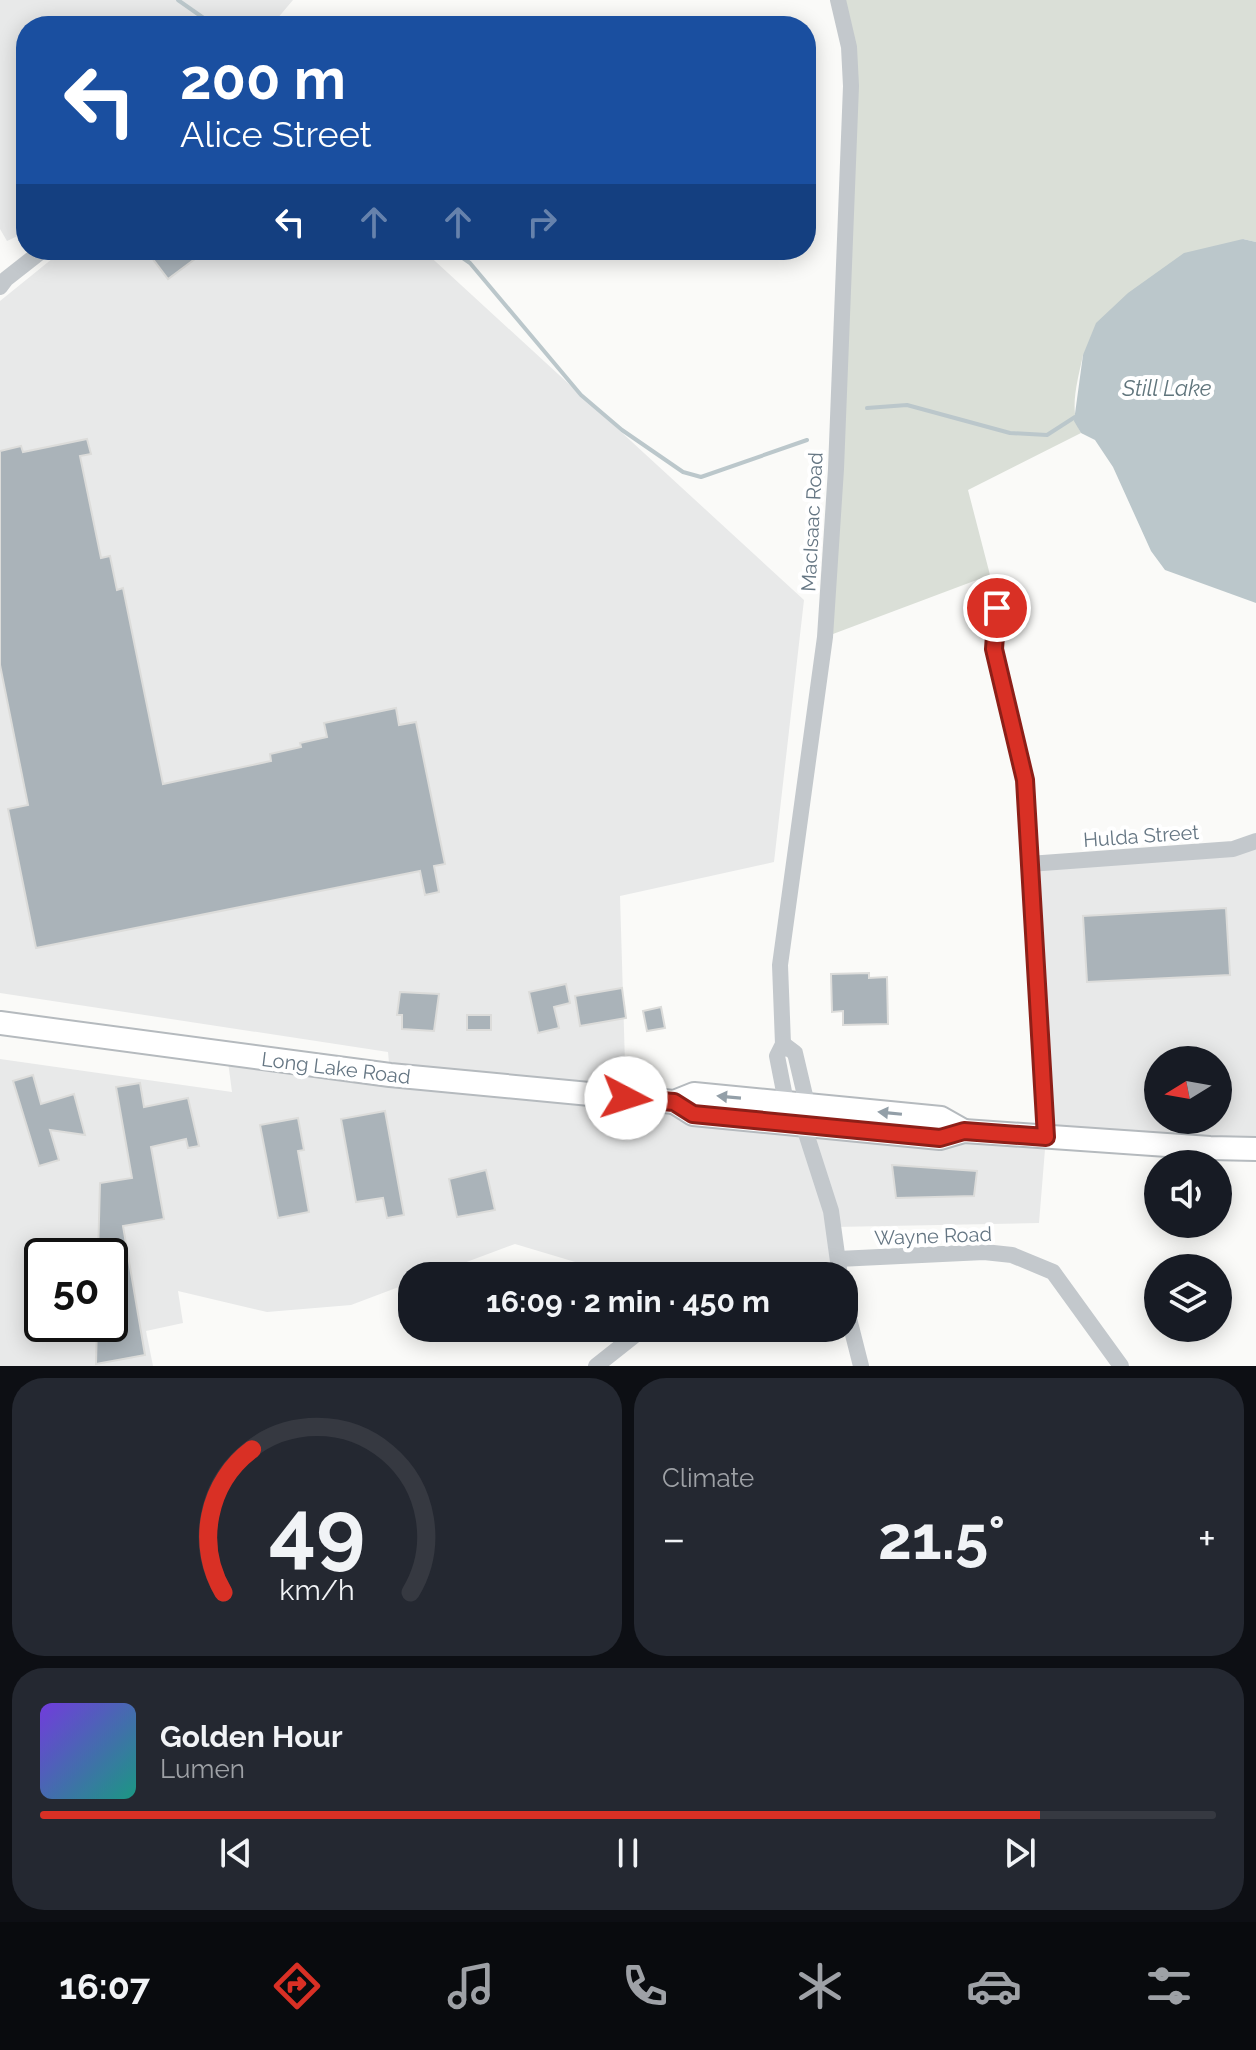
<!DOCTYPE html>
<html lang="en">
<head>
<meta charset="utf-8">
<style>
  body { margin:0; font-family:Raleway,sans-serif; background:#242831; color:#f1f3f6; height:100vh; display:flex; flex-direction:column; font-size:30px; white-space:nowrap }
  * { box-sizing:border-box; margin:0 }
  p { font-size:26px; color:#9ea1a6 }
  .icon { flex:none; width:44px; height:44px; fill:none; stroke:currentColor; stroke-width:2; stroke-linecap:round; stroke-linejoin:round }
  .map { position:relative; height:1366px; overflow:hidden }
  .panel { display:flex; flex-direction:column; gap:12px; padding:12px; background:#0d0f14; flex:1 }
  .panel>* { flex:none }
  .guide { position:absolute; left:16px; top:16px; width:800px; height:244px; border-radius:32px; box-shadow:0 4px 20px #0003; background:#1a4fa0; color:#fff; overflow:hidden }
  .needle { width:52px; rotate:259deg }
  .buttons { position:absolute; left:1144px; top:1046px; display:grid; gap:16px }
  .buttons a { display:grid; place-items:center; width:88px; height:88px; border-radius:50%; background:#171b24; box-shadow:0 4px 20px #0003; font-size:40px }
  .speed { position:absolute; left:24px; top:1238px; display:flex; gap:16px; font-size:40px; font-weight:700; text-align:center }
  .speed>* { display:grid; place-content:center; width:104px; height:104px; border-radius:50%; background:#171b24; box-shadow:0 4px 20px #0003; line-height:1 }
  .speed .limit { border:4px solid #111; border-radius:12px; background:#fff; color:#111 }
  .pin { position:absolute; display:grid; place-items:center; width:68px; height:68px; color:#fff; margin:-34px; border:4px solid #fff; border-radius:50%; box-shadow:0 2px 8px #0007 }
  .me { position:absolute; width:88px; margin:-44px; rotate:95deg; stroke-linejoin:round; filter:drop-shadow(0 0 6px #0008) }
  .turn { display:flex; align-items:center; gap:28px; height:168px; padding:0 32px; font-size:36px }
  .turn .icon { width:104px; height:104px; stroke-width:2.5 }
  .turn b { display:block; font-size:56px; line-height:68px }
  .lanes { display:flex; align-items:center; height:76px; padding:0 32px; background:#0003; justify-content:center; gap:40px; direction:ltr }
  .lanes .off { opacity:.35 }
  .big { font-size:60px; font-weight:700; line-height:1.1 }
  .panel .tile { flex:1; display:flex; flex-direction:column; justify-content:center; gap:12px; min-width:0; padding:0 28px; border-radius:32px; background:#242831 }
  .panel .dial { align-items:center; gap:0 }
  .dial svg { height:208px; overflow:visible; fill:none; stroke:#363941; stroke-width:7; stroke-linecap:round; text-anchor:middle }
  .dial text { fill:#f1f3f6; stroke:none }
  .song { display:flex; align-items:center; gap:24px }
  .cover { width:96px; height:96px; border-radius:12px; background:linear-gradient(135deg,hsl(260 70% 55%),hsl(170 70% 35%)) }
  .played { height:8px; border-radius:4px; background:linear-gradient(90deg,#d93025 85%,#363941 85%) }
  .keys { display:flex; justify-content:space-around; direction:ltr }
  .heat { display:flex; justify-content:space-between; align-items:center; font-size:44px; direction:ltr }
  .panel .tiles { flex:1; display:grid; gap:12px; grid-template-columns:1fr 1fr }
  .tile:last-child { grid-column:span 2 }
  .trip { position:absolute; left:398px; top:1262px; width:460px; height:80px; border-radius:32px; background:#171b24; box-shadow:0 4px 20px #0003; font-weight:700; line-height:80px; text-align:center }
  .tab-bar { display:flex; height:128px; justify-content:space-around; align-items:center; background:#090b0e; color:#9ea1a6 }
  .tab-bar .icon { width:56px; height:56px }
  .tab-bar .current { color:#d93025 }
  .tab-bar b { font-size:36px; color:#f1f3f6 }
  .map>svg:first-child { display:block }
  .built { fill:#e8e9e9; fill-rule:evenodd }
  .green { fill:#dadfd7 }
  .water { fill:#bbc7cb }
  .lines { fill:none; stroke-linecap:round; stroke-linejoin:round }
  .stream { stroke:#bbc7cb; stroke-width:4 }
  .building { fill:#aab3b9; stroke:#dcdcda; stroke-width:2 }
  .major-casing { stroke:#b5babe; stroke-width:26 }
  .minor { stroke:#c3c8cc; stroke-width:16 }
  .major { stroke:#fff; stroke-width:22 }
  .oneway { fill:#939fa8 }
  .route-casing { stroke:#8d1f18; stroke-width:20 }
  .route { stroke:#d93025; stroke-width:14 }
  .labels { text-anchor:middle; stroke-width:8; stroke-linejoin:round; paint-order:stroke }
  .street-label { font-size:20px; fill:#657683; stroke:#fff }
  .water-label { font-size:22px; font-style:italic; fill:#60757c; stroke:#fff }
</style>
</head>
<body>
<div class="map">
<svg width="1256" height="1366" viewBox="0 0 1256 1366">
  <rect width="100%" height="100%" fill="#fafaf8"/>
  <g class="built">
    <path d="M0,0H293L271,26H26V232L7,241L0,229Z"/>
    <path d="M63,250H423L804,600L774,862L620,896L626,1097L1046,1137L1029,864L1256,841V1149L1046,1137L1039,1223L834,1227L839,1270L757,1276H622L515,1244L429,1276H412V1282L351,1305L267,1312L178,1291L183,1323L146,1331L153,1366H0V1059L232,1092L227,1054L390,1074L388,1052L0,993V301ZM1158,1060H1218V1120H1158ZM42,1256H110V1324H42Z"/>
  </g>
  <path class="green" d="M838,0H1256V242L1243,239L1083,355C1078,380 1068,410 1081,433L968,490L990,575L825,637L851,86Z"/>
  <path class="water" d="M1243,239L1256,242V603L1165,570L1151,551L1113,467L1095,440L1081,433L1074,421L1083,355L1096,323L1128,293L1184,253Z"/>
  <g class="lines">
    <g class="stream">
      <path d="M178,0L215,26"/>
      <path d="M451,250L470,263L581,395L622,430L683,472L701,477L807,440"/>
      <path d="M867,408L907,405L1010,433L1047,435L1075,417"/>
    </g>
  </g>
  <g class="building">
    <path d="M146,250H207L168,279Z"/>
    <path d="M87,439L91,454L80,456L101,558L110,556L117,590L123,588L163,784L271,761L270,754L301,747L300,743L327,737L324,723L396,708L399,725L416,722L445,864L434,866L439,892L425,895L420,871L36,948L8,809L28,805L0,665V451L21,446L23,452Z"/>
    <path d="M1226,908L1230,975L1087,982L1083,916Z"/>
    <path d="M869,973V978L887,977L888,1024L843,1025V1011L832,1012L831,974Z"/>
    <path d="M566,984L570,1003L554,1007L559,1028L538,1033L529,992Z"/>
    <path d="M622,988L626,1018L580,1026L575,996Z"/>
    <path d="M400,992L439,994L434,1031L402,1029V1015H397Z"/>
    <path d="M661,1007L665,1028L647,1031L643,1011Z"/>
    <rect x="467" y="1015" width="24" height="15"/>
    <path d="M33,1075L41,1104L74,1094L85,1135L50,1130L59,1160L39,1166L13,1081Z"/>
    <path d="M140,1083L144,1107L188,1098L199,1146L188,1148L186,1139L151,1147L164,1219L123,1226L145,1355L96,1364L97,1324H110V1256H98L100,1183L132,1178L116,1087Z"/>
    <path d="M385,1111L404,1215L387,1218L383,1198L356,1202L341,1119Z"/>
    <path d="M298,1118L304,1150L298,1151L309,1212L278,1218L260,1125Z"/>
    <path d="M892,1165L977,1171L974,1196L896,1198Z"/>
    <path d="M486,1170L495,1210L457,1217L449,1179Z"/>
  </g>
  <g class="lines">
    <defs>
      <g id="major">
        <path d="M0,1023L390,1075L674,1102L694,1094L941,1118L964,1131"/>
        <path d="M674,1102L693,1114L940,1138L964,1131L1210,1148L1256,1149"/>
      </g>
    </defs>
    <use href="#major" class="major-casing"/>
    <g class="minor">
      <path d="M838,0L849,47L851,86L836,469L825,637L780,965L783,1044L777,1056L786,1102L803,1124L831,1211L840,1276"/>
      <path d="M0,287L6,279L43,250"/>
      <path d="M997,608L994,649L1025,780L1046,1137"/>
      <path d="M1029,864L1233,849L1256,841"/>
      <path d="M783,1044L795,1053L807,1104L805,1115"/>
      <path d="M838,1259L984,1252L1012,1255L1053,1272L1121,1366"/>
      <path d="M844,1299L861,1366"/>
      <path d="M596,1366L644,1328"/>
    </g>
    <use href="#major" class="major"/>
  </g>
  <defs><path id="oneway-solid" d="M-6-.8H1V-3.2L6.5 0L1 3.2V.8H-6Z" transform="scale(2)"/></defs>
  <g class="oneway">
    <use href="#oneway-solid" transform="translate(729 1097) rotate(-175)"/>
    <use href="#oneway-solid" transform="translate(890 1113) rotate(-174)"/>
  </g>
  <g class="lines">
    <defs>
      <path id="route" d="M626,1098L674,1102L693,1114L940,1138L964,1131L1046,1137L1025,780L994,649L997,608"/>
    </defs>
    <use href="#route" class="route-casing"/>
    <use href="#route" class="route"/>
  </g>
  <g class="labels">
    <g class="street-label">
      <text transform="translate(812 522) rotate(-87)" y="7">MacIsaac Road</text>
      <text transform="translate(1141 836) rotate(-4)" y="7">Hulda Street</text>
      <text transform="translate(336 1068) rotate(7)" y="7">Long Lake Road</text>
      <text transform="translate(933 1236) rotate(-2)" y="7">Wayne Road</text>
    </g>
    <g class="water-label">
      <text x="1167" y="396">Still Lake</text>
    </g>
  </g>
</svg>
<div class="buttons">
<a><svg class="needle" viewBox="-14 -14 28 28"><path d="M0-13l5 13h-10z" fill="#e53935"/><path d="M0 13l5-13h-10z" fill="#9ea1a6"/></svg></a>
<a><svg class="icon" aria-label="sound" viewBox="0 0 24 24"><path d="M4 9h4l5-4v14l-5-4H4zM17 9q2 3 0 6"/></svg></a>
<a><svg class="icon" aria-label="layers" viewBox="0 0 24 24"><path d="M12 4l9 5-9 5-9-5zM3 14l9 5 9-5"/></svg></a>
</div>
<div class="speed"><div class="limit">50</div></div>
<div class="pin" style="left:997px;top:608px;background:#d93025"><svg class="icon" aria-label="arrive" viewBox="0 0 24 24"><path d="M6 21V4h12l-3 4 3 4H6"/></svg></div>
<svg class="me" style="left:626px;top:1098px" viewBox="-20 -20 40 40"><circle r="19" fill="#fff"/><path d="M0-13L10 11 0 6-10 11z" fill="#d93025"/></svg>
<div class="trip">16:09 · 2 min · 450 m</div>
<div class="guide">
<div class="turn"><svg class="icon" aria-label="left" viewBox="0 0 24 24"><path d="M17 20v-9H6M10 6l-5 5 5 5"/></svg><div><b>200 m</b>Alice Street</div></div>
<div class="lanes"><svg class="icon" aria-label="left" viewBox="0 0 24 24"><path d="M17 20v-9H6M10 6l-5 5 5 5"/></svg><svg class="icon off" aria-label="ahead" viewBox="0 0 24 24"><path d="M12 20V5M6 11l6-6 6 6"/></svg><svg class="icon off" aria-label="ahead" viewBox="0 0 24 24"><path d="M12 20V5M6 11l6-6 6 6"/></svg><svg class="icon off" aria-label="right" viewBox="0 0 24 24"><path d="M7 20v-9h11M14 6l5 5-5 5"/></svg></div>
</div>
</div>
<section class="panel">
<div class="tiles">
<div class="tile dial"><svg viewBox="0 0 100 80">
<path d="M14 69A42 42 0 1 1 86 69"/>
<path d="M14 69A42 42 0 0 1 25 14" stroke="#d93025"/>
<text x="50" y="56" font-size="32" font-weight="700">49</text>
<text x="50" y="72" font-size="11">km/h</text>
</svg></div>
<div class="tile"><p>Climate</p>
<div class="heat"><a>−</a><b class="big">21.5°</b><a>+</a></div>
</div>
<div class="tile">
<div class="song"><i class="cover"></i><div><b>Golden Hour</b><p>Lumen</p></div></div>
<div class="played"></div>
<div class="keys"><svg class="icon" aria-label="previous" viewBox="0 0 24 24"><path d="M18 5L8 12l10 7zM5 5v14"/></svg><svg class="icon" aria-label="pause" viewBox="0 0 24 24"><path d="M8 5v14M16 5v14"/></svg><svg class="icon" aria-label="next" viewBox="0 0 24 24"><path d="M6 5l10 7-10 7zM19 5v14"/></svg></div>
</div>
</div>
</section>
<nav class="tab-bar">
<b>16:07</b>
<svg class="icon current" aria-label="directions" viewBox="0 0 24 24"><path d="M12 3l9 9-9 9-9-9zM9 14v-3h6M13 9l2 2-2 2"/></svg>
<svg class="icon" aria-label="music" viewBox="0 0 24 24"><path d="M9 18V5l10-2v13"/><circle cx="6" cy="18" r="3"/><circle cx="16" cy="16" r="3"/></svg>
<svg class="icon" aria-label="phone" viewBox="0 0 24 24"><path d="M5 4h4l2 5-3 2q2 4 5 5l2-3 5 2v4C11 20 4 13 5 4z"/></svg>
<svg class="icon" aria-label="climate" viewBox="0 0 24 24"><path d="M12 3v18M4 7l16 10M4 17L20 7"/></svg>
<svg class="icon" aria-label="car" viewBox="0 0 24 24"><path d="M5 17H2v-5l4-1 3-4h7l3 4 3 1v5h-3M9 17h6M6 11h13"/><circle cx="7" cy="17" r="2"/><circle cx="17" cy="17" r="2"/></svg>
<svg class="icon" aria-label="filters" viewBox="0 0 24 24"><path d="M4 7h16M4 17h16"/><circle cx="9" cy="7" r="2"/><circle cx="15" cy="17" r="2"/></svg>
</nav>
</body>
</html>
